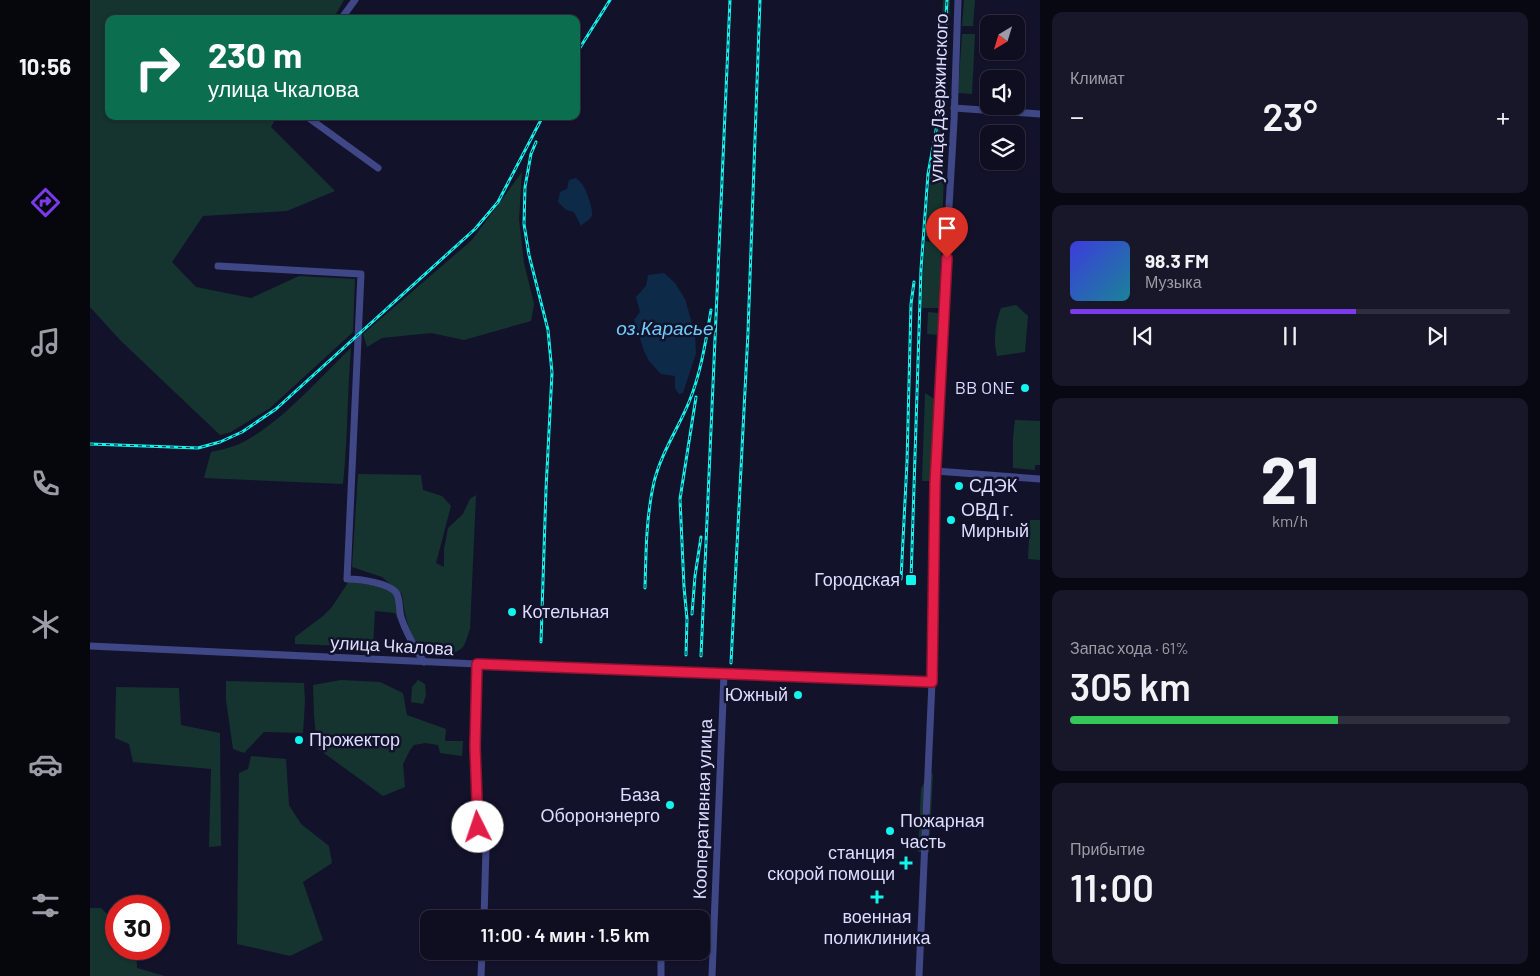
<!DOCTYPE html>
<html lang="ru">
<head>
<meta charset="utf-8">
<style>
  body { margin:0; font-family:Barlow,sans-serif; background:#171729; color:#f1f3f6; height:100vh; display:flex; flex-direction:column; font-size:19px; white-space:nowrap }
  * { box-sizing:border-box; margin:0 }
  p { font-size:16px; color:#9b9ca5 }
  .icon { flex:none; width:28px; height:28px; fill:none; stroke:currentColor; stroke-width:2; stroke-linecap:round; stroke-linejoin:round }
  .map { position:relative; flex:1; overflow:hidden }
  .details { display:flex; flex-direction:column; gap:12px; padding:12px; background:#080812; width:500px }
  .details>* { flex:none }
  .top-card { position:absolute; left:15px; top:15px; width:475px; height:105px; border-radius:10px; box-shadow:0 1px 4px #0004,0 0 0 1px #2e2e3e; background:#0b6e4f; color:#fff; overflow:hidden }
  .needle { width:32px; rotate:218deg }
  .fabs { position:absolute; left:890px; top:15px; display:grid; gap:10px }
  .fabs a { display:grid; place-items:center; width:45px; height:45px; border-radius:10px; background:#0e0e20; box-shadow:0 1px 4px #0004,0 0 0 1px #2e2e3e; font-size:25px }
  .speed { position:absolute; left:15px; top:895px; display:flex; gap:10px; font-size:25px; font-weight:700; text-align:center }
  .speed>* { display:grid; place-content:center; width:65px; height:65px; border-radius:50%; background:#0e0e20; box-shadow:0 1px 4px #0004,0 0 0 1px #2e2e3e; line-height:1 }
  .speed .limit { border:8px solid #d22; background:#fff; color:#111 }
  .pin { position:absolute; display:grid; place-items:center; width:42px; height:42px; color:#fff; margin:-51px -21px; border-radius:50% 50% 50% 0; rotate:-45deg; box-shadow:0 0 5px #0007 }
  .pin .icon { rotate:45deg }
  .me { position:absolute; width:55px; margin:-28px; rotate:356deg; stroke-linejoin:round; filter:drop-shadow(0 0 4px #0008) }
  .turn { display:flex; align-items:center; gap:18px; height:105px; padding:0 20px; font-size:22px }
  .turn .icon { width:65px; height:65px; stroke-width:2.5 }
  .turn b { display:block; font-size:35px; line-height:42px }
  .big { font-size:38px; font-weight:600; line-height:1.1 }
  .details .widget { flex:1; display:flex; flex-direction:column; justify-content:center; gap:8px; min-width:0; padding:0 18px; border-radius:10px; background:#171729 }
  .details .dial { align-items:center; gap:0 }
  .dial b { font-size:65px; line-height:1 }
  .song { display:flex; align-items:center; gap:15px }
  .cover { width:60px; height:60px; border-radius:8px; background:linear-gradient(135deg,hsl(240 70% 55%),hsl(190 70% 35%)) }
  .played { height:5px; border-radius:2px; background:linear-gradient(90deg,#7c3aed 65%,#2e2e3e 65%) }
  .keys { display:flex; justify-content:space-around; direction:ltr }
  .heat { display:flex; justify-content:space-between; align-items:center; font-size:28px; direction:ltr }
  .charge { height:8px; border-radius:4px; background:linear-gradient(90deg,#34c759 61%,#2e2e3e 0) }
  .trip { position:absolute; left:330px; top:910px; width:290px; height:50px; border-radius:10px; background:#0e0e20; box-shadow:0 1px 4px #0004,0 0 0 1px #2e2e3e; font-weight:600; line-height:50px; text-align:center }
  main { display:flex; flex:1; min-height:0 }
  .tab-bar { display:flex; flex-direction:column; width:90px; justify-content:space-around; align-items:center; background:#06060d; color:#9b9ca5 }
  .tab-bar .icon { width:35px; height:35px }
  .tab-bar .on { color:#7c3aed }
  .tab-bar b { font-size:22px; color:#f1f3f6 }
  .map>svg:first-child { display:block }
  .green { fill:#15342f }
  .water { fill:#0d2b48 }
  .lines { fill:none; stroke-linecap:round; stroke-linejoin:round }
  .minor { stroke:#3f4787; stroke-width:7 }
  .rail-casing { stroke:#11f5ec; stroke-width:3 }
  .rail { stroke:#13122b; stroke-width:1; stroke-dasharray:4; stroke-linecap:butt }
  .route-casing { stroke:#92132f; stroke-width:12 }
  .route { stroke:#e11d48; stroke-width:9 }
  .poi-dot { fill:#11f5ec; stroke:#13122b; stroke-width:2 }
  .labels { text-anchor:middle; stroke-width:5; stroke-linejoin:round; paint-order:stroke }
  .street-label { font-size:18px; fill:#dddefe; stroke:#13122b }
  .poi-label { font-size:18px; fill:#dddefe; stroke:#13122b; text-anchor:end }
  .water-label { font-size:19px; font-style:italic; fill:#70cdf9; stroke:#13122b }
</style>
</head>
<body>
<main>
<nav class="tab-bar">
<b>10:56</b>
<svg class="icon on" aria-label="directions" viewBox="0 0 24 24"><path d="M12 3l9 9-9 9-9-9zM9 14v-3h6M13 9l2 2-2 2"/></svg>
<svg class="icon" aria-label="music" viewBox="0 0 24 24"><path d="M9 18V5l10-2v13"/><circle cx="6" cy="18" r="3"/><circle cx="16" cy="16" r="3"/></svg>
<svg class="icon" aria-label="phone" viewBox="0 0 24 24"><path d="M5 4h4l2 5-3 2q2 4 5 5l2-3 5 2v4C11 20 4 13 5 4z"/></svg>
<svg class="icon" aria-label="climate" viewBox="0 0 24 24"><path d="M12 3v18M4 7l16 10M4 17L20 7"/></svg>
<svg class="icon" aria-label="car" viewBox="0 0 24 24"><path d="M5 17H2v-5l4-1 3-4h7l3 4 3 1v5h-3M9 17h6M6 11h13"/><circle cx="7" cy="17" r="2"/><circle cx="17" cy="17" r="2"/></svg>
<svg class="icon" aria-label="filters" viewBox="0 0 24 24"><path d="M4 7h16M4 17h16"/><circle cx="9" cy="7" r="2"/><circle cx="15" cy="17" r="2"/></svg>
</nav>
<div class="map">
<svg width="950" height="976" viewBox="0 0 950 976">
  <rect width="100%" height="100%" fill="#13122b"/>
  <g class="green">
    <path d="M0,0H254L243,19H19V116H187L181,127L245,191L197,211L113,216L82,262L106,287L161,298L209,276L265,279L263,332L180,408L141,432L130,435L30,340L0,307Z"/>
    <path d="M853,0H860L856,112L847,109Z"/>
    <path d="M874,0H885L883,26H872Z"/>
    <path d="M872,34H885L882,94L868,93Z"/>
    <path d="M850,118L856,121L849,308H831L835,241L840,242L841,237L835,236L841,168Z"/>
    <path d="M432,172L429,219L434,263L444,304L441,321L374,340L341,333L292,338L277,347L273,334L382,240Z"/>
    <path d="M926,305L938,316L935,352L907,356C903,340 905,324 911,308Z"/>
    <path d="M838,312L848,313V335L837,334Z"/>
    <path d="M261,348C257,394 258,439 253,484L114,478L121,452C130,450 139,448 147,445C189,426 227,380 261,348Z"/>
    <path d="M835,393L844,399L841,481H832Z"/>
    <path d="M925,420L950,421V465H945V470L923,468V438Z"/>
    <path d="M268,474L331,475L333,490L352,496L361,506L346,563L354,567V549L358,528L373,514L380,499L386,495L380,629C378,634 376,643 373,647C362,658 336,661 327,646C318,630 314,612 312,594L292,577L262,567Z"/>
    <path d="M940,520H950V560L938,559Z"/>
    <path d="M259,581L298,588L306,595L310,618H307L305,613L285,611L283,647L205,644V637L233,616L242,607Z"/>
    <path d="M251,680L290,682L313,693L317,715L356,729L355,741H373L372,756L350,753L348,745L335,743L324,745L320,750L313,764L315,787L293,796L227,748L224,715L223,685Z"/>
    <path d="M328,680L335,684L336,695L333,704L321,702L322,687Z"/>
    <path d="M136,681L214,683L215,701L213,733L174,732L154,753L143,749L136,700Z"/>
    <path d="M26,687L89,688L91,725L130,733L131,846L119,847L121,769L43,762L39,744L25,738Z"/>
    <path d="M161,756L196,759L199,805L211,824L239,846L242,863L213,882L233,940L200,956L147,944L149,773L158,769Z"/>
    <path d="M840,773L843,774L839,853L828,852L831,788Z"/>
    <path d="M0,908H11L16,913L26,919V949H46L47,968L75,976H0Z"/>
  </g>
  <g class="water">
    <path d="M486,178C488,180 490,182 492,184C496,189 503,208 502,215C501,220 494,222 491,226L484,212L476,210L468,202L470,192L477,189L479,180Z"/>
    <path d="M574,273L585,283L595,299L605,334L606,353L593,393L589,394L585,388V376L571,374L559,361L554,351L544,320L550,312L546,297L556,286L558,275Z"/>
  </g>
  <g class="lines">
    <g class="minor">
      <path d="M251,19L265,0"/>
      <path d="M864,108L950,114"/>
      <path d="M216,116L288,168"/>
      <path d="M128,266L271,274L257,579C269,579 301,583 307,594C310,601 309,610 311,617C316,633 325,648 334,662"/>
      <path d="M846,471L950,479"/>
      <path d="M0,646L387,664L842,682"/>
      <path d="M387,664L385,747L387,817L389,837L396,847L394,919"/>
      <path d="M391,976L392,951"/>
      <path d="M571,976V957L596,956"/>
      <path d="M622,976L634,674"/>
      <path d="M829,976L842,682L845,484L848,440L853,310L864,121L868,0"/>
    </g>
    <defs>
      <g id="rail">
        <path d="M486,54L520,0"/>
        <path d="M446,142L441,154L435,187L434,224L439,255L458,330L462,373L456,489L451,642"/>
        <path d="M0,444L108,448L130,442L152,432L186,409L385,229L408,202L453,116"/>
        <path d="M811,579L817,462L821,304L824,282"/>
        <path d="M821,580L831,269L838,174L851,103L857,0"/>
        <path d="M555,588C556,553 556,517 564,482C571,453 588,429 599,402C611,373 616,340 621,310"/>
        <path d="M602,614L605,576L611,537"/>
        <path d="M596,655L597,619L594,587L590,499L606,397"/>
        <path d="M611,656L640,0"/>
        <path d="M641,663L658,332L670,0"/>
      </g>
    </defs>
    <use href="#rail" class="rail-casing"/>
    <use href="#rail" class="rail"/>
  </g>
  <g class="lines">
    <defs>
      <path id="route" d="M388,827L385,747L387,664L842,682L845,484L857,258"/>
    </defs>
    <use href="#route" class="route-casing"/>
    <use href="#route" class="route"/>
  </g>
  <g class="poi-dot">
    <circle cx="935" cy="388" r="5"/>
    <circle cx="869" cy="486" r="5"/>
    <circle cx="861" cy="520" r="5"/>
    <rect x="815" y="574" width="12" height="12" rx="2.5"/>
    <circle cx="422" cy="612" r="5"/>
    <circle cx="708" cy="695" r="5"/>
    <circle cx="209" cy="740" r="5"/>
    <circle cx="580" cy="805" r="5"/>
    <circle cx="800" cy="831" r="5"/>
    <path d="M813.5 855.5h5v5h5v5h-5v5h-5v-5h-5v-5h5z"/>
    <path d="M784.5 889.5h5v5h5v5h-5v5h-5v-5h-5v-5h5z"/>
  </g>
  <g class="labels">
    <g class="street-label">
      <text transform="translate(849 98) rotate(-88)" y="6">улица Дзержинского</text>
      <text transform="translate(302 646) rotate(3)" y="6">улица Чкалова</text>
      <text transform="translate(613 809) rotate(-88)" y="6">Кооперативная улица</text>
    </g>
    <g class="poi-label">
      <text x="925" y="394">BB ONE</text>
      <text x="879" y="492" text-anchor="start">СДЭК</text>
      <text x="871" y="516" text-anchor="start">ОВД г.<tspan x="871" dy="21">Мирный</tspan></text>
      <text x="810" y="586">Городская</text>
      <text x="432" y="618" text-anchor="start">Котельная</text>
      <text x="698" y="701">Южный</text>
      <text x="219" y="746" text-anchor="start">Прожектор</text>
      <text x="570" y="801">База<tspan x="570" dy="21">Оборонэнерго</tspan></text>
      <text x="810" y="827" text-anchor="start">Пожарная<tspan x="810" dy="21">часть</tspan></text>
      <text x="805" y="859">станция<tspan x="805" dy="21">скорой помощи</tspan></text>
      <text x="787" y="923" text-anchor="middle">военная<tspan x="787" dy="21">поликлиника</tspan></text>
    </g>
    <g class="water-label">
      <text x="575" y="335">оз.Карасье</text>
    </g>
  </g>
</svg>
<div class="fabs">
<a><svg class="needle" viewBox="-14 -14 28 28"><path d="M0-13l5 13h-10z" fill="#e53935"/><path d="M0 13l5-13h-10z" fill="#9b9ca5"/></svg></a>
<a><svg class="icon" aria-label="sound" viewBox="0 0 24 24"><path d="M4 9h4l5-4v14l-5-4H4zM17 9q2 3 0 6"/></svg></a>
<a><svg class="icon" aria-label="layers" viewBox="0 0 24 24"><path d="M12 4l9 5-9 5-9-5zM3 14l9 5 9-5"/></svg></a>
</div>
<div class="speed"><div class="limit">30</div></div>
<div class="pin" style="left:857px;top:258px;background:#d93025"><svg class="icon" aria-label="arrive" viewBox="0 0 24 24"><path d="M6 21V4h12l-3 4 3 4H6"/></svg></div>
<svg class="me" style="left:388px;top:827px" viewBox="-20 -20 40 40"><circle r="19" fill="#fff"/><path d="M0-13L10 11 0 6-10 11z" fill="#e11d48"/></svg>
<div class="trip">11:00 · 4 мин · 1.5 km</div>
<div class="top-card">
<div class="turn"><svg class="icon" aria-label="right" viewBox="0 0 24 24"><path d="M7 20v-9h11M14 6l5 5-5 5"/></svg><div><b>230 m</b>улица Чкалова</div></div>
</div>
</div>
<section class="details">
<div class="widget"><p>Климат</p>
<div class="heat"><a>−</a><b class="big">23°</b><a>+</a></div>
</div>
<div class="widget">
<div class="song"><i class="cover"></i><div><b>98.3 FM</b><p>Музыка</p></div></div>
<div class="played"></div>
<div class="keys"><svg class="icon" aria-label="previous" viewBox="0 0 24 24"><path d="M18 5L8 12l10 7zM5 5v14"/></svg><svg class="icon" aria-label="pause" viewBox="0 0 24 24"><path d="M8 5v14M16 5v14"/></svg><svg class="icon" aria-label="next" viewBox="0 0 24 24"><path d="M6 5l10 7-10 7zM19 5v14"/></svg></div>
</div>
<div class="widget dial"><b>21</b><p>km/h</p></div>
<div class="widget"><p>Запас хода · 61%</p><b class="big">305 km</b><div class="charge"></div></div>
<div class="widget"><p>Прибытие</p><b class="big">11:00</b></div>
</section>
</main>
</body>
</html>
